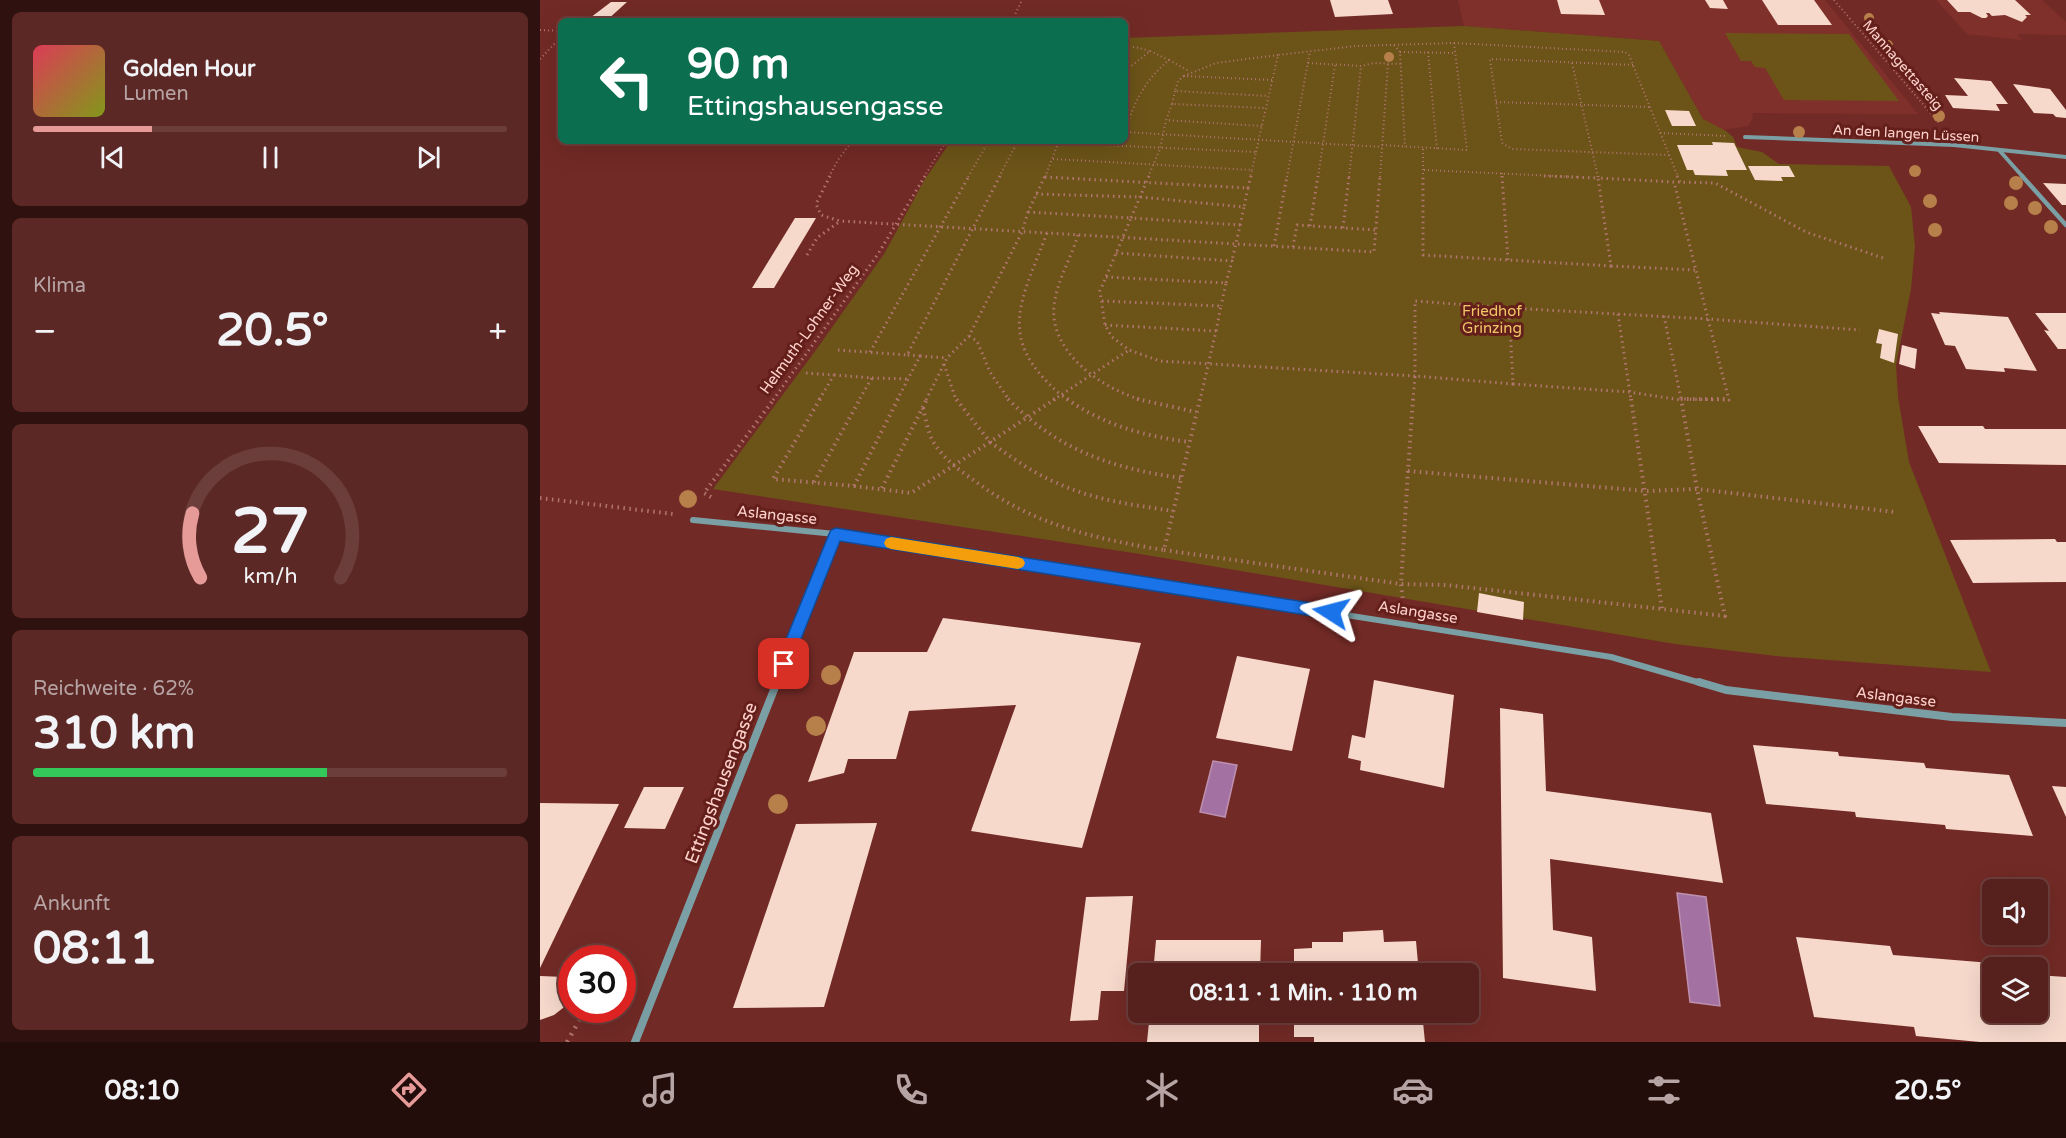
<!DOCTYPE html>
<html lang="de">
<head>
<meta charset="utf-8">
<style>
  body { margin:0; font-family:"Varela Round",sans-serif; background:#5c2825; color:#f1f3f6; height:100vh; display:flex; flex-direction:column; font-size:22px; white-space:nowrap }
  * { box-sizing:border-box; margin:0 }
  p { font-size:20px; color:#b6a3a3 }
  .icon { flex:none; width:33px; height:33px; fill:none; stroke:currentColor; stroke-width:2; stroke-linecap:round; stroke-linejoin:round }
  .map { position:relative; flex:1; overflow:hidden }
  .details { display:flex; flex-direction:column; gap:12px; padding:12px; background:#2f120f; width:540px }
  .details>* { flex:none }
  .guide { position:absolute; left:18px; top:18px; width:570px; height:126px; border-radius:9px; box-shadow:0 6px 24px #0002,0 0 0 2px #6c3e3b; background:#0b6e4f; color:#fff; overflow:hidden }
  .fabs { position:absolute; left:1442px; top:879px; display:grid; gap:12px }
  .fabs a { display:grid; place-items:center; width:66px; height:66px; border-radius:9px; background:#56201c; box-shadow:0 6px 24px #0002,0 0 0 2px #6c3e3b; font-size:30px }
  .speed { position:absolute; left:18px; top:945px; display:flex; gap:12px; font-size:30px; font-weight:700; text-align:center }
  .speed>* { display:grid; place-content:center; width:78px; height:78px; border-radius:50%; background:#56201c; box-shadow:0 6px 24px #0002,0 0 0 2px #6c3e3b; line-height:1 }
  .speed .limit { border:9px solid #d22; background:#fff; color:#111 }
  .pin { position:absolute; display:grid; place-items:center; width:51px; height:51px; color:#fff; margin:-26px; border-radius:12px; box-shadow:0 3px 9px #0006 }
  .me { position:absolute; width:66px; margin:-33px; rotate:279deg; stroke-linejoin:round; filter:drop-shadow(0 0 4px #0008) }
  .turn { display:flex; align-items:center; gap:21px; height:126px; padding:0 30px; font-size:27px }
  .turn .icon { width:78px; height:78px; stroke-width:2.5 }
  .turn b { display:block; font-size:42px; line-height:51px }
  .big { font-size:45px; font-weight:700; line-height:1.1 }
  .details .card { flex:1; display:flex; flex-direction:column; justify-content:center; gap:9px; min-width:0; padding:0 21px; border-radius:9px; background:#5c2825 }
  .details .dial { align-items:center; gap:0 }
  .dial svg { height:156px; overflow:visible; fill:none; stroke:#6c3e3b; stroke-width:7; stroke-linecap:round; text-anchor:middle }
  .dial text { fill:#f1f3f6; stroke:none }
  .song { display:flex; align-items:center; gap:18px }
  .cover { width:72px; height:72px; border-radius:9px; background:linear-gradient(135deg,hsl(350 70% 55%),hsl(70 70% 35%)) }
  .played { height:6px; border-radius:3px; background:linear-gradient(90deg,#e69b98 25%,#6c3e3b 25%) }
  .keys { display:flex; justify-content:space-around; direction:ltr }
  .heat { display:flex; justify-content:space-between; align-items:center; font-size:33px; direction:ltr }
  .charge { height:9px; border-radius:4px; background:linear-gradient(90deg,#34c759 62%,#6c3e3b 0) }
  .trip { position:absolute; left:588px; top:963px; width:351px; height:60px; border-radius:9px; background:#56201c; box-shadow:0 6px 24px #0002,0 0 0 2px #6c3e3b; font-weight:700; line-height:60px; text-align:center }
  .menu { display:flex; height:96px; justify-content:space-around; align-items:center; background:#220d0b; color:#b6a3a3 }
  .menu .icon { width:42px; height:42px }
  .menu .on { color:#e69b98 }
  .menu b { font-size:27px; color:#f1f3f6 }
  main { display:flex; flex:1; min-height:0 }
  .map>svg:first-child { display:block }
  .built { fill:#80302b }
  .green { fill:#6c5418 }
  .water { fill:#a372a3; stroke:#be8faf; stroke-width:1.5 }
  .building { fill:#f6d9cb }
  .lines { fill:none; stroke-linecap:round; stroke-linejoin:round }
  .path-far3 { stroke:#b17570; stroke-width:2; stroke-dasharray:1 3; stroke-linecap:butt }
  .path-far2 { stroke:#b17570; stroke-width:3; stroke-dasharray:1.5 4; stroke-linecap:butt }
  .path-far1 { stroke:#b17570; stroke-width:4; stroke-dasharray:1.5 4.5; stroke-linecap:butt }
  .path { stroke:#b17570; stroke-width:4.5; stroke-dasharray:2 6; stroke-linecap:butt }
  .street-far3 { stroke:#7a9fa4; stroke-width:4 }
  .street-far2 { stroke:#7a9fa4; stroke-width:4.5 }
  .street-far1 { stroke:#7a9fa4; stroke-width:6 }
  .street { stroke:#7a9fa4; stroke-width:8 }
  .tree { fill:#b7804a }
  .route { fill:#1a73e8; stroke:#114b97; stroke-width:1.5 }
  .slow { fill:#f59e0b }
  .labels { text-anchor:middle; stroke-width:6; stroke-linejoin:round; paint-order:stroke }
  .far-street-label { font-size:14px; fill:#fed2cc; stroke:#651f1b }
  .park-label { font-size:15px; fill:#f0c768; stroke:#651f1b }
  .street-label { font-size:15px; fill:#fed2cc; stroke:#651f1b }
  .near-street-label { font-size:18px; fill:#fed2cc; stroke:#651f1b }
</style>
</head>
<body>
<main>
<section class="details">
<div class="card">
<div class="song"><i class="cover"></i><div><b>Golden Hour</b><p>Lumen</p></div></div>
<div class="played"></div>
<div class="keys"><svg class="icon" aria-label="previous" viewBox="0 0 24 24"><path d="M18 5L8 12l10 7zM5 5v14"/></svg><svg class="icon" aria-label="pause" viewBox="0 0 24 24"><path d="M8 5v14M16 5v14"/></svg><svg class="icon" aria-label="next" viewBox="0 0 24 24"><path d="M6 5l10 7-10 7zM19 5v14"/></svg></div>
</div>
<div class="card"><p>Klima</p>
<div class="heat"><a>−</a><b class="big">20.5°</b><a>+</a></div>
</div>
<div class="card dial"><svg viewBox="0 0 100 80">
<path d="M14 69A42 42 0 1 1 86 69"/>
<path d="M14 69A42 42 0 0 1 10 36" stroke="#e69b98"/>
<text x="50" y="56" font-size="32" font-weight="700">27</text>
<text x="50" y="72" font-size="11">km/h</text>
</svg></div>
<div class="card"><p>Reichweite · 62%</p><b class="big">310 km</b><div class="charge"></div></div>
<div class="card"><p>Ankunft</p><b class="big">08:11</b></div>
</section>
<div class="map">
<svg width="1526" height="1042" viewBox="0 0 1526 1042">
  <rect width="100%" height="100%" fill="#722a26"/>
  <g class="built">
    <path d="M918,0H1285L1378,114L1212,113L1213,118L1208,126L1182,130L1163,119L1119,41L924,26Z"/>
    <path d="M1396,0H1502L1526,22V35L1477,34L1482,40L1427,34Z"/>
  </g>
  <g class="green">
    <path d="M924,26L1119,41L1163,119L1186,131L1193,137L1197,147L1222,152L1239,164L1349,166L1371,207L1375,246L1371,289L1356,365L1358,397L1369,462L1451,672L1236,656L1135,644L600,554L173,489L276,350L344,254L385,179L411,141H585V38Z"/>
    <path d="M1185,33L1309,34L1359,101L1244,100L1225,68L1215,67L1211,61H1201Z"/>
  </g>
  <g class="water">
    <path d="M673,761L697,765L685,817L660,812Z"/>
    <path d="M1137,893L1166,897L1180,1006L1150,1002Z"/>
  </g>
  <g class="building">
    <path d="M790,0H848L853,14L795,17Z"/>
    <path d="M1017,0H1059L1065,15L1021,14Z"/>
    <path d="M1165,0H1183L1188,9L1170,8Z"/>
    <path d="M1222,0H1274L1292,25H1238Z"/>
    <path d="M1407,0H1475L1491,15H1485L1487,17L1482,22L1465,15L1452,16L1449,13H1446L1448,16L1446,18H1442L1430,12H1418Z"/>
    <path d="M71,2H87L66,21H46Z"/>
    <path d="M1414,78L1451,81L1468,104H1456L1460,111L1413,108L1405,95L1428,96Z"/>
    <path d="M1473,84L1510,89L1526,110V118L1516,117L1513,114L1494,113Z"/>
    <path d="M1125,110L1149,111L1156,126H1132Z"/>
    <path d="M1172,142L1194,143L1207,170H1186L1188,176L1155,175L1153,170H1147L1137,145H1173Z"/>
    <path d="M1208,166H1249L1255,177H1241L1243,181L1215,180Z"/>
    <path d="M1503,183L1526,184V205H1522Z"/>
    <path d="M255,218H276L234,288H212Z"/>
    <path d="M1399,312L1468,317L1497,371L1464,368L1465,372L1426,369L1415,346L1405,345L1391,313L1400,314Z"/>
    <path d="M1495,313H1526V349H1518L1504,330L1509,331Z"/>
    <path d="M1339,329L1358,334L1354,363L1340,358L1342,344L1336,343Z"/>
    <path d="M1362,345L1377,349L1375,369L1359,364Z"/>
    <path d="M1378,426H1443L1445,429H1526V465L1399,463Z"/>
    <path d="M1515,539L1517,542H1526V582L1433,583L1410,540Z"/>
    <path d="M939,593L984,602L983,620L937,612Z"/>
    <path d="M403,618L601,643L542,848L431,831L476,705L369,711L356,759H308L304,773L268,782L314,652H387Z"/>
    <path d="M697,656L770,669L752,751L676,738Z"/>
    <path d="M834,680L914,695L904,788L820,770L821,761L808,758L812,735L825,738Z"/>
    <path d="M960,708L1003,714L1006,791L1171,813L1183,883L1010,859L1013,930L1052,937L1056,991L963,978Z"/>
    <path d="M1213,745L1298,752L1299,756L1384,763L1386,768L1469,775L1493,836L1406,829L1405,825L1316,817L1315,812L1226,804Z"/>
    <path d="M1512,786L1526,787V817Z"/>
    <path d="M104,787H144L125,829L84,828Z"/>
    <path d="M0,803L79,804L0,968Z"/>
    <path d="M337,823L284,1007L193,1008L256,824Z"/>
    <path d="M593,896L584,991H561L558,1020L530,1021L546,897Z"/>
    <path d="M843,930L844,942L876,941L879,974H754V949L772,948V942H803V932Z"/>
    <path d="M1256,937L1350,946L1353,955L1451,963L1452,1012H1497V975L1526,977V1042H1440L1376,1036L1374,1027L1274,1017Z"/>
    <path d="M616,940H721L720,974H613Z"/>
    <path d="M0,976L25,977L32,984L31,996L23,1008L14,1015L0,1020Z"/>
    <path d="M610,1012H719V1042H607Z"/>
    <path d="M754,1012H882L885,1042H774V1037H754Z"/>
  </g>
  <g class="lines">
    <g class="path-far3">
      <path d="M1294,0L1399,123"/>
      <path d="M472,21L482,0"/>
      <path d="M0,30L21,31"/>
      <path d="M914,43L1085,52L1089,55L1138,177"/>
      <path d="M854,45L860,52L865,147"/>
      <path d="M585,48L595,47L610,51L585,71"/>
      <path d="M610,51L629,60C605,80 594,102 585,132L842,147"/>
      <path d="M860,52L915,53"/>
      <path d="M888,52L897,149"/>
      <path d="M0,59L21,37"/>
      <path d="M629,60L649,71"/>
      <path d="M768,63L821,66L834,63L861,64"/>
      <path d="M1032,63L1058,177"/>
      <path d="M1093,65L950,59L962,143L972,149L1130,155"/>
      <path d="M644,76L638,81L635,91L728,96"/>
      <path d="M732,80L644,76L676,63L738,55"/>
      <path d="M635,91L632,104L725,108"/>
      <path d="M956,102L1110,107"/>
      <path d="M632,104L626,120L722,126"/>
      <path d="M1120,133L1186,136"/>
      <path d="M518,143L716,152L712,170"/>
      <path d="M883,149V177"/>
      <path d="M716,152L738,55L816,46L914,43L927,150L842,145"/>
      <path d="M513,159L712,170L710,177"/>
      <path d="M884,170L1037,177"/>
      <path d="M962,173V177"/>
      <path d="M289,177L298,160L312,141"/>
      <path d="M384,177L406,141"/>
      <path d="M428,177L449,141"/>
      <path d="M459,177L478,141"/>
      <path d="M505,177L519,141"/>
      <path d="M608,177L620,149L626,120"/>
      <path d="M747,177L770,51"/>
      <path d="M778,177L795,65"/>
      <path d="M809,177L821,66"/>
      <path d="M840,177L848,63"/>
    </g>
    <g class="path-far2">
      <path d="M290,176L276,204L281,215L300,221L834,252L840,176"/>
      <path d="M609,176L591,218L700,225L692,261"/>
      <path d="M962,176L968,260"/>
      <path d="M1004,176L1058,178V176"/>
      <path d="M1137,176L1140,182"/>
      <path d="M505,177L708,188L704,207"/>
      <path d="M1138,182L1175,183L1266,232L1346,259"/>
      <path d="M708,188L711,176"/>
      <path d="M496,194L600,197L704,207L700,225"/>
      <path d="M488,212L591,218L560,291L565,325L572,337L589,350L620,361L875,376V301L969,308"/>
      <path d="M770,226L778,176"/>
      <path d="M803,228L809,176"/>
      <path d="M507,233C481,302 455,338 521,395L589,350"/>
      <path d="M538,235C531,258 517,281 514,305C509,353 563,389 602,400"/>
      <path d="M734,246L747,176"/>
      <path d="M753,247L757,225L836,230"/>
      <path d="M576,253L692,261L686,283"/>
      <path d="M267,255L277,238L299,222"/>
      <path d="M1071,266L1155,270"/>
      <path d="M566,277L686,283L681,306"/>
      <path d="M562,301L681,306L676,331"/>
      <path d="M1078,314L1091,400"/>
      <path d="M1124,316L1141,399L1189,400L1168,319L1320,330"/>
      <path d="M565,325L676,331L660,400"/>
      <path d="M429,336L437,341L450,372L469,400"/>
      <path d="M298,350L367,355L460,176"/>
      <path d="M330,352L429,176"/>
      <path d="M380,356L407,358"/>
      <path d="M404,364L416,400"/>
      <path d="M266,373L294,375L279,400"/>
      <path d="M294,375L332,378L319,400"/>
      <path d="M332,378L368,379"/>
      <path d="M973,384L1089,392L1141,400"/>
      <path d="M233,400L338,254L385,176"/>
      <path d="M357,400L380,356L367,355"/>
      <path d="M386,400L407,358L429,336L482,232L488,212L505,176"/>
      <path d="M513,400L521,395L529,400"/>
      <path d="M873,400L875,376L973,384L969,308L1168,319L1134,182L1058,178L1071,266L883,255V176"/>
    </g>
    <g class="path-far1">
      <path d="M280,399L233,479L314,486L358,399"/>
      <path d="M468,399C518,450 571,468 641,478"/>
      <path d="M515,399L450,442C471,457 493,473 517,483C553,500 594,505 633,511"/>
      <path d="M527,399C564,425 604,436 649,442"/>
      <path d="M597,399L656,412"/>
      <path d="M873,399L868,471L1106,491L1157,489L1355,512"/>
      <path d="M1091,399L1122,609"/>
      <path d="M1141,399H1189"/>
      <path d="M383,408C386,420 388,433 394,443C404,459 420,471 435,481C491,524 555,539 624,550L660,399"/>
      <path d="M868,471L861,584L906,585L1185,616L1157,489L1141,399"/>
      <path d="M274,482L320,399"/>
      <path d="M314,486L371,493L450,442L416,399"/>
      <path d="M342,488L387,399"/>
      <path d="M171,497L164,493L234,399"/>
      <path d="M0,498L133,514"/>
      <path d="M624,550L861,584L863,601"/>
    </g>
    <path class="path" d="M27,1042L45,1010"/>
    <g class="street-far3">
      <path d="M1205,137L1414,145L1526,157"/>
      <path d="M1459,150L1483,177"/>
    </g>
    <path class="street-far2" d="M1482,176L1526,225"/>
    <g class="street-far1">
      <path d="M153,520L295,534L1071,657L1164,684"/>
      <path d="M236,684L295,534"/>
    </g>
    <g class="street">
      <path d="M1159,682L1186,690L1412,717L1526,723"/>
      <path d="M95,1042L237,682"/>
    </g>
  </g>
  <g class="tree">
    <circle cx="1329" cy="18" r="5"/>
    <circle cx="1348" cy="45" r="5"/>
    <circle cx="849" cy="57" r="5"/>
    <circle cx="1399" cy="116" r="6"/>
    <circle cx="1259" cy="132" r="6"/>
    <circle cx="1375" cy="171" r="6"/>
    <circle cx="1476" cy="183" r="7"/>
    <circle cx="1390" cy="201" r="7"/>
    <circle cx="1471" cy="203" r="7"/>
    <circle cx="1495" cy="208" r="7"/>
    <circle cx="1511" cy="227" r="7"/>
    <circle cx="1395" cy="230" r="7"/>
    <circle cx="148" cy="499" r="9"/>
    <circle cx="291" cy="675" r="10"/>
    <circle cx="276" cy="726" r="10"/>
    <circle cx="238" cy="804" r="10"/>
  </g>
  <path class="route" d="M296,528L791,606L796,608L799,612L796,617L791,619L300,541L249,669L244,671L239,669L236,664L289,534L291,530Z"/>
  <path class="slow" d="M351,537L478,557L483,559L485,563L483,567L478,569L351,549L346,547L344,543L346,539Z"/>
  <g class="labels">
    <g class="far-street-label">
      <text transform="translate(1363 65) rotate(49)" y="5">Mannagettasteig</text>
      <text transform="translate(1366 133) rotate(3)" y="5">An den langen Lüssen</text>
    </g>
    <g class="park-label">
      <text x="952" y="316">Friedhof<tspan x="952" dy="17">Grinzing</tspan></text>
    </g>
    <g class="street-label">
      <text transform="translate(269 329) rotate(-54)" y="5">Helmuth-Lohner-Weg</text>
      <text transform="translate(237 515) rotate(6)" y="5">Aslangasse</text>
      <text transform="translate(878 612) rotate(9)" y="5">Aslangasse</text>
      <text transform="translate(1356 697) rotate(7)" y="5">Aslangasse</text>
    </g>
    <g class="near-street-label">
      <text transform="translate(181 783) rotate(-69)" y="6">Ettingshausengasse</text>
    </g>
  </g>
</svg>
<div class="fabs">
<a><svg class="icon" aria-label="sound" viewBox="0 0 24 24"><path d="M4 9h4l5-4v14l-5-4H4zM17 9q2 3 0 6"/></svg></a>
<a><svg class="icon" aria-label="layers" viewBox="0 0 24 24"><path d="M12 4l9 5-9 5-9-5zM3 14l9 5 9-5"/></svg></a>
</div>
<div class="speed"><div class="limit">30</div></div>
<div class="pin" style="left:244px;top:664px;background:#d93025"><svg class="icon" aria-label="arrive" viewBox="0 0 24 24"><path d="M6 21V4h12l-3 4 3 4H6"/></svg></div>
<svg class="me" style="left:791px;top:612px" viewBox="-20 -20 40 40"><path d="M0-17L14 15 0 8-14 15z" fill="#1a73e8" stroke="#fff" stroke-width="4"/></svg>
<div class="trip">08:11 · 1 Min. · 110 m</div>
<div class="guide">
<div class="turn"><svg class="icon" aria-label="left" viewBox="0 0 24 24"><path d="M17 20v-9H6M10 6l-5 5 5 5"/></svg><div><b>90 m</b>Ettingshausengasse</div></div>
</div>
</div>
</main>
<nav class="menu">
<b>08:10</b>
<svg class="icon on" aria-label="directions" viewBox="0 0 24 24"><path d="M12 3l9 9-9 9-9-9zM9 14v-3h6M13 9l2 2-2 2"/></svg>
<svg class="icon" aria-label="music" viewBox="0 0 24 24"><path d="M9 18V5l10-2v13"/><circle cx="6" cy="18" r="3"/><circle cx="16" cy="16" r="3"/></svg>
<svg class="icon" aria-label="phone" viewBox="0 0 24 24"><path d="M5 4h4l2 5-3 2q2 4 5 5l2-3 5 2v4C11 20 4 13 5 4z"/></svg>
<svg class="icon" aria-label="climate" viewBox="0 0 24 24"><path d="M12 3v18M4 7l16 10M4 17L20 7"/></svg>
<svg class="icon" aria-label="car" viewBox="0 0 24 24"><path d="M5 17H2v-5l4-1 3-4h7l3 4 3 1v5h-3M9 17h6M6 11h13"/><circle cx="7" cy="17" r="2"/><circle cx="17" cy="17" r="2"/></svg>
<svg class="icon" aria-label="filters" viewBox="0 0 24 24"><path d="M4 7h16M4 17h16"/><circle cx="9" cy="7" r="2"/><circle cx="15" cy="17" r="2"/></svg>
<b>20.5°</b>
</nav>
</body>
</html>
